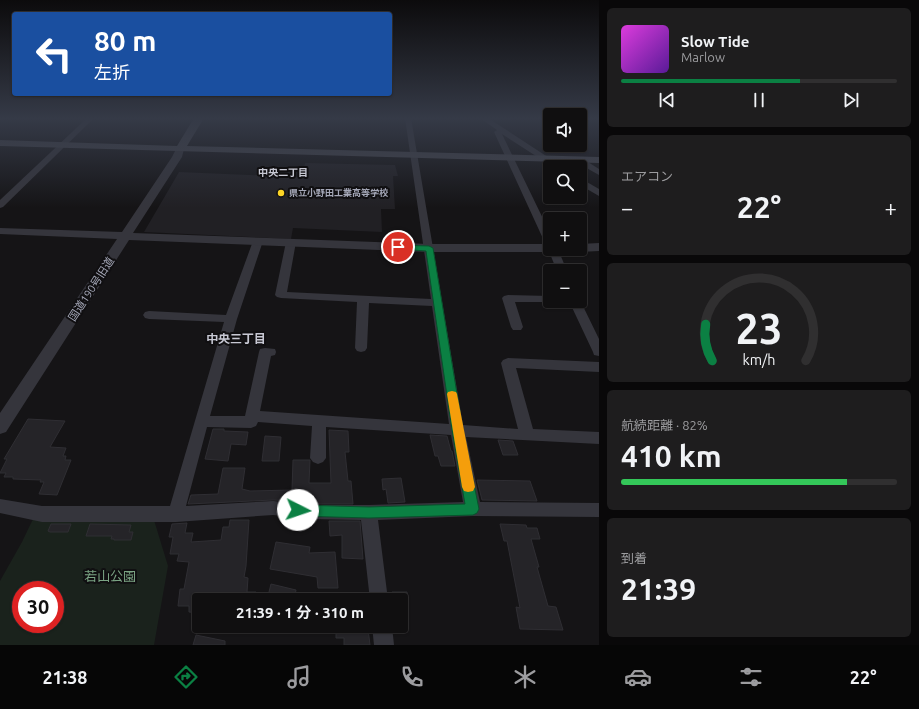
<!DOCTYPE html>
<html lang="ja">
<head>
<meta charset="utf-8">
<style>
  body { margin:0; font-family:Ubuntu,"Noto Sans JP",sans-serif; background:#1e1d1e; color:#f1f3f6; height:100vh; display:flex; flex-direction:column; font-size:15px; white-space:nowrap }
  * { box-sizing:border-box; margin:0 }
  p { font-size:13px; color:#9c9c9f }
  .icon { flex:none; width:22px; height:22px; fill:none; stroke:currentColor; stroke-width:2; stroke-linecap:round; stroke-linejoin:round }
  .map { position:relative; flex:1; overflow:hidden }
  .drawer { display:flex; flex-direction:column; gap:8px; padding:8px; background:#090809; width:320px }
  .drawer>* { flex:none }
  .banner { position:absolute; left:12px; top:12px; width:380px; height:84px; border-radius:4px; box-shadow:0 1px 3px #0004,0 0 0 1px #302f30; background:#1a4fa0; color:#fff; overflow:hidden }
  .fabs { position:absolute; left:543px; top:108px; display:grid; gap:8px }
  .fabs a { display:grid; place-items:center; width:44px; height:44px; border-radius:4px; background:#100f10; box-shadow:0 1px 3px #0004,0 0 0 1px #302f30; font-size:20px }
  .speed { position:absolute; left:12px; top:581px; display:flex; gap:8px; font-size:20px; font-weight:700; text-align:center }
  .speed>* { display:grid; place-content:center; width:52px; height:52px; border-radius:50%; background:#100f10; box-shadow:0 1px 3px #0004,0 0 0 1px #302f30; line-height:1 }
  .speed .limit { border:6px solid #d22; background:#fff; color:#111 }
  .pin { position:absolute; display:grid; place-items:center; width:34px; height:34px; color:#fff; margin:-17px; border:2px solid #fff; border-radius:50%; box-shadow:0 1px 4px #0007 }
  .me { position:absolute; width:44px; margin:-22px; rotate:94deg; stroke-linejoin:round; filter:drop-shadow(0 0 3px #0008) }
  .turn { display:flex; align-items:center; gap:14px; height:84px; padding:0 16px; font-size:18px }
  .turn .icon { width:52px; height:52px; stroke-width:2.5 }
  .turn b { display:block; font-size:28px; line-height:34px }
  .big { font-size:30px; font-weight:700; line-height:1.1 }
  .drawer .card { flex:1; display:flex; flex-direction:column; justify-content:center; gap:6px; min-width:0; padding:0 14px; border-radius:6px; background:#1e1d1e }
  .drawer .dial { align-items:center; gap:0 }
  .dial svg { height:104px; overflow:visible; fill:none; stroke:#302f30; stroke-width:7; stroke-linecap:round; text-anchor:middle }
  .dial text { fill:#f1f3f6; stroke:none }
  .song { display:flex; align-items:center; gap:12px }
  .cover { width:48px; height:48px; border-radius:6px; background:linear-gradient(135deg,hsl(300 70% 55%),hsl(270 70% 35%)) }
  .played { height:4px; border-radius:2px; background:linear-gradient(90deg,#0b8043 65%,#302f30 65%) }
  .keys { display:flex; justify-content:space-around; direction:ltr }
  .heat { display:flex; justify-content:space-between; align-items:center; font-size:22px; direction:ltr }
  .charge { height:6px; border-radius:3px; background:linear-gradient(90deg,#34c759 82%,#302f30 0) }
  .trip { position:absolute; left:192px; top:593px; width:216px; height:40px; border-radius:4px; background:#100f10; box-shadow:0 1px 3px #0004,0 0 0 1px #302f30; font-weight:700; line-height:40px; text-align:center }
  .tab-bar { display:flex; height:64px; justify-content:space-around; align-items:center; background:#060606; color:#9c9c9f }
  .tab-bar .icon { width:28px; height:28px }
  .tab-bar .active { color:#0b8043 }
  .tab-bar b { font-size:18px; color:#f1f3f6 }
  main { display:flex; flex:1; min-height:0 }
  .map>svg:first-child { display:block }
  .built { fill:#212024 }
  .green { fill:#1a221c; fill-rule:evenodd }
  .building { fill:#252428; stroke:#2f2e33 }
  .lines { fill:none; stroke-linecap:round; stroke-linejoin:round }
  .minor { fill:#35353c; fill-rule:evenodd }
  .tertiary { fill:#35353c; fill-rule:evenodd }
  .secondary { fill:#43444c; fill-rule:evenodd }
  .route { fill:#0b8043; stroke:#07532c }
  .slow { fill:#f59e0b }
  .poi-dot { fill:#fdd526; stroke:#100f11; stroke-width:1.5 }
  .labels { text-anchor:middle; stroke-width:4; stroke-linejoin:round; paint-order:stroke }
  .far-poi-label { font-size:9px; font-weight:bold; fill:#a5a8b8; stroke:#100f11; text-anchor:start }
  .far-neighbourhood-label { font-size:10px; font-weight:bold; fill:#c7c8d3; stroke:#100f11 }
  .street-label { font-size:11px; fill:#a5a8b8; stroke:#100f11 }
  .neighbourhood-label { font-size:12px; font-weight:bold; fill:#c7c8d3; stroke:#100f11 }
  .near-park-label { font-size:13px; fill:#7ba484; stroke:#100f11 }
</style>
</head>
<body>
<main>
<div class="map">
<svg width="599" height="645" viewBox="0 0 599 645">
  <rect width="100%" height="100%" fill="#151416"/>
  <path class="built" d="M305,163L395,165L398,176H393L395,209H381L382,232L293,228L291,239L144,232L179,172L302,177Z"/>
  <path class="green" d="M33,519L154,520L168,566L154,645H0V581L22,542ZM21,590H55V624H21Z"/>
  <g class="building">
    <path d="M28,419L65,421L50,447L66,448L63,456H66L65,460H71L57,495L39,494L44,482H40L41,480L13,479V477H4L6,473H0L7,459H4Z"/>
    <path d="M213,429H224V431L248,432L246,445L231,444L228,461L205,459Z"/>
    <path d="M329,430L348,431L349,452H345L348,481H351L353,504H310L301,502V501L273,500L188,504L191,495L218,494L223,468H245L242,489L250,491L292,490L293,460H310L309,483H331Z"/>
    <path d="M430,435L447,436L451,451H452L455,466H441L438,456H435Z"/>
    <path d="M265,436L281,437L279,461H262Z"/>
    <path d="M498,440L513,441L518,455H503Z"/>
    <path d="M401,478L405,502L388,503L386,489L383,490L382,479Z"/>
    <path d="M477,480L530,481L537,501L482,500Z"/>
    <path d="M230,520H249L246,566L244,577L248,578L247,592H256L255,600H199V613L189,612V606H178L180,589H184L189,562L177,561L179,554H170L173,537H169L172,524L187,523L185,533H193L191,542L221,540L223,527H229Z"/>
    <path d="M329,521H360L363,559L342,558V535L330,536Z"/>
    <path d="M51,524H71L68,532H50L48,531Z"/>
    <path d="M90,524L131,525L129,532H133L131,540H114V539H111L112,536H86Z"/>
    <path d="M500,524L526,525L527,528H537L540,539H531L539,567H537L548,606L556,607L563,630L520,629L516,607L520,608L507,541H504Z"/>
    <path d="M276,542L310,547L309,553L335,552L338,588H318L317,577L270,569Z"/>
    <path d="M271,584L296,590L294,600H276V598L268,596Z"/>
    <path d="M392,592H407L408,600H393Z"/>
    <path d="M336,629H368L370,645H344V638H336Z"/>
    <path d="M196,635L225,641V645H193Z"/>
  </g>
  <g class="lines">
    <g class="minor">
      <path d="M87,118H94L3,207L0,208V200Z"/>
      <path d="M405,118H411L463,425L518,429L501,363L503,360L508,358L599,362V372L516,368L533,429L599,432V444L466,437L480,502L599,503V517L473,516L378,520L388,600H370L361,520L310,519L273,515L176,522H42L0,513V499L42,506H170L224,322L149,319L145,318L143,315L145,312L149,311L226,315L253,241L258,238L263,241L237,319L210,416H245L259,352L260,349L265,348L275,349L276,352L275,355L271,356L260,411L449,424L432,306L369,303L367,348L365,351L361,352L357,351L355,348L357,302L281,298L277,297L275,295L286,242L291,239L296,242L287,292L431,299ZM258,422L312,426L310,458L313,462L318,464L323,462L326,458V427L451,435L463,502L369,505H310L273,501L186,506L207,427L251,428L256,426Z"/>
      <path d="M480,118H488L563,167H553L502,134L550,233V246L545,243L494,132L497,130Z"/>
      <path d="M574,157H580L599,169V175L574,161Z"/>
      <path d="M580,178L599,189V196L580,185Z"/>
      <path d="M550,247V249H558L567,271H557L548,249Z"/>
      <path d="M508,295L550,296V301H554L550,302H515L523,327L521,330H513L511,327L502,298L504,296Z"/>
      <path d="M580,300L599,339V356L594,355L593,352L569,301Z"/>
      <path d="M372,626H392L394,645H374Z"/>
    </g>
    <g class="tertiary">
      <path d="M180,146L184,149L182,157L133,233L429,244H550V249H555L550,252H429L129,240L6,432L0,434V413L117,239L0,234V228L122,232L172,157L177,147Z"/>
      <path d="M599,243V251L580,252L575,249H580V244Z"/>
    </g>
    <path class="secondary" d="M194,118H204L187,146L599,157V163L0,146V140L177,146Z"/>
  </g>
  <linearGradient id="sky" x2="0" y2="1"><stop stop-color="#0c0b0c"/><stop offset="0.57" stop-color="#353a47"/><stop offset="1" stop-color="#353a47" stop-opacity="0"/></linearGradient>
  <rect width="599" height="208" fill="url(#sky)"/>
  <path class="route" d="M396,245L429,246L433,248L463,430L479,509L477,513L473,515L369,518L298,516L293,514L291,510L293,506L298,505L369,507L465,504L452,430L426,251L398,249H396Z"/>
  <path class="slow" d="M452,391L456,392L457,394L475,487L473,491L468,492L464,491L462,487L447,394L448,392Z"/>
  <circle class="poi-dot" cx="281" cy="193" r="4"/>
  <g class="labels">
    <g class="far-poi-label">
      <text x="289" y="196">県立小野田工業高等学校</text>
    </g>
    <g class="far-neighbourhood-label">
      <text x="283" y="176">中央二丁目</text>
    </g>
    <g class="street-label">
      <text transform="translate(91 289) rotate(-57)" y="4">国道190号旧道</text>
    </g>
    <g class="neighbourhood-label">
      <text x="236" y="343">中央三丁目</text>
    </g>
    <g class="near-park-label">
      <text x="110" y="581">若山公園</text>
    </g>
  </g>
</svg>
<div class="fabs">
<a><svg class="icon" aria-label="sound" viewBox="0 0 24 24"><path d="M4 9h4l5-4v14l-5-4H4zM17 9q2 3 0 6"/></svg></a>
<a><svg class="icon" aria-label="search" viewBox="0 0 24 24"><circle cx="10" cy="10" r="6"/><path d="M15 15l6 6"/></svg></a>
<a>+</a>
<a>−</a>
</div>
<div class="speed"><div class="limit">30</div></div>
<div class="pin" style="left:398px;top:247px;background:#d93025"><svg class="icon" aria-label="arrive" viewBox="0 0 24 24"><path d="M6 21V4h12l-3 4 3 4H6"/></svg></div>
<svg class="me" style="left:298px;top:510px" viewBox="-20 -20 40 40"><circle r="19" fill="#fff"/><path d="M0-13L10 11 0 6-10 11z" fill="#0b8043"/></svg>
<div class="trip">21:39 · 1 分 · 310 m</div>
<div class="banner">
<div class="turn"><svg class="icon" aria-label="left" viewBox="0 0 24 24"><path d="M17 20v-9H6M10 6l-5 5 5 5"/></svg><div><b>80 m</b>左折</div></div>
</div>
</div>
<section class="drawer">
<div class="card">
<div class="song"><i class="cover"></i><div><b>Slow Tide</b><p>Marlow</p></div></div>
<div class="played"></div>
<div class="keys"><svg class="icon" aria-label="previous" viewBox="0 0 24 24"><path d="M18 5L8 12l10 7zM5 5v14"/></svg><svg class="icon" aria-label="pause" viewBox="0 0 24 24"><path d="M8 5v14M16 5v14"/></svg><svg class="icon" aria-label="next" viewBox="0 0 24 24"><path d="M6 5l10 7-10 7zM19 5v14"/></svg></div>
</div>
<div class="card"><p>エアコン</p>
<div class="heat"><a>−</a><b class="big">22°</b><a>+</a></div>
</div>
<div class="card dial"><svg viewBox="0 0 100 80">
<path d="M14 69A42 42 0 1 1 86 69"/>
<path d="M14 69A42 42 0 0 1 9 41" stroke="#0b8043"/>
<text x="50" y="56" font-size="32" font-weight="700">23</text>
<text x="50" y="72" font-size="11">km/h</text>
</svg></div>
<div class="card"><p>航続距離 · 82%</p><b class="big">410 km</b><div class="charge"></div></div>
<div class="card"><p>到着</p><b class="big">21:39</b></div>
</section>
</main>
<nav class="tab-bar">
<b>21:38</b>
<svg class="icon active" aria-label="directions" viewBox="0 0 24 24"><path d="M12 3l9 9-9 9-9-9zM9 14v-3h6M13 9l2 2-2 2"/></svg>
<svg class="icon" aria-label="music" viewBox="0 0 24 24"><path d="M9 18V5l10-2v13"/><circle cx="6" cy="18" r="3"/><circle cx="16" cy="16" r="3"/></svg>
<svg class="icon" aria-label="phone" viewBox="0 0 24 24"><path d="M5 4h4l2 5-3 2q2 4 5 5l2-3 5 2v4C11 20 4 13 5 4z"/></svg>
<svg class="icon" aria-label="climate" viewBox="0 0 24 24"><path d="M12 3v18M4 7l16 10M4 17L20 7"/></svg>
<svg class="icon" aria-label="car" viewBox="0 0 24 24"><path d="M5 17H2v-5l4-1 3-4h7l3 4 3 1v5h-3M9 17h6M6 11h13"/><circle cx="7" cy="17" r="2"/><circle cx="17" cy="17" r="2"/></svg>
<svg class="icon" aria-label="filters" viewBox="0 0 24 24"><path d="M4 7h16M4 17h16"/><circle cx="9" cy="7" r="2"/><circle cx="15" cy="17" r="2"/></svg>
<b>22°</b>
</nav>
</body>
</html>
